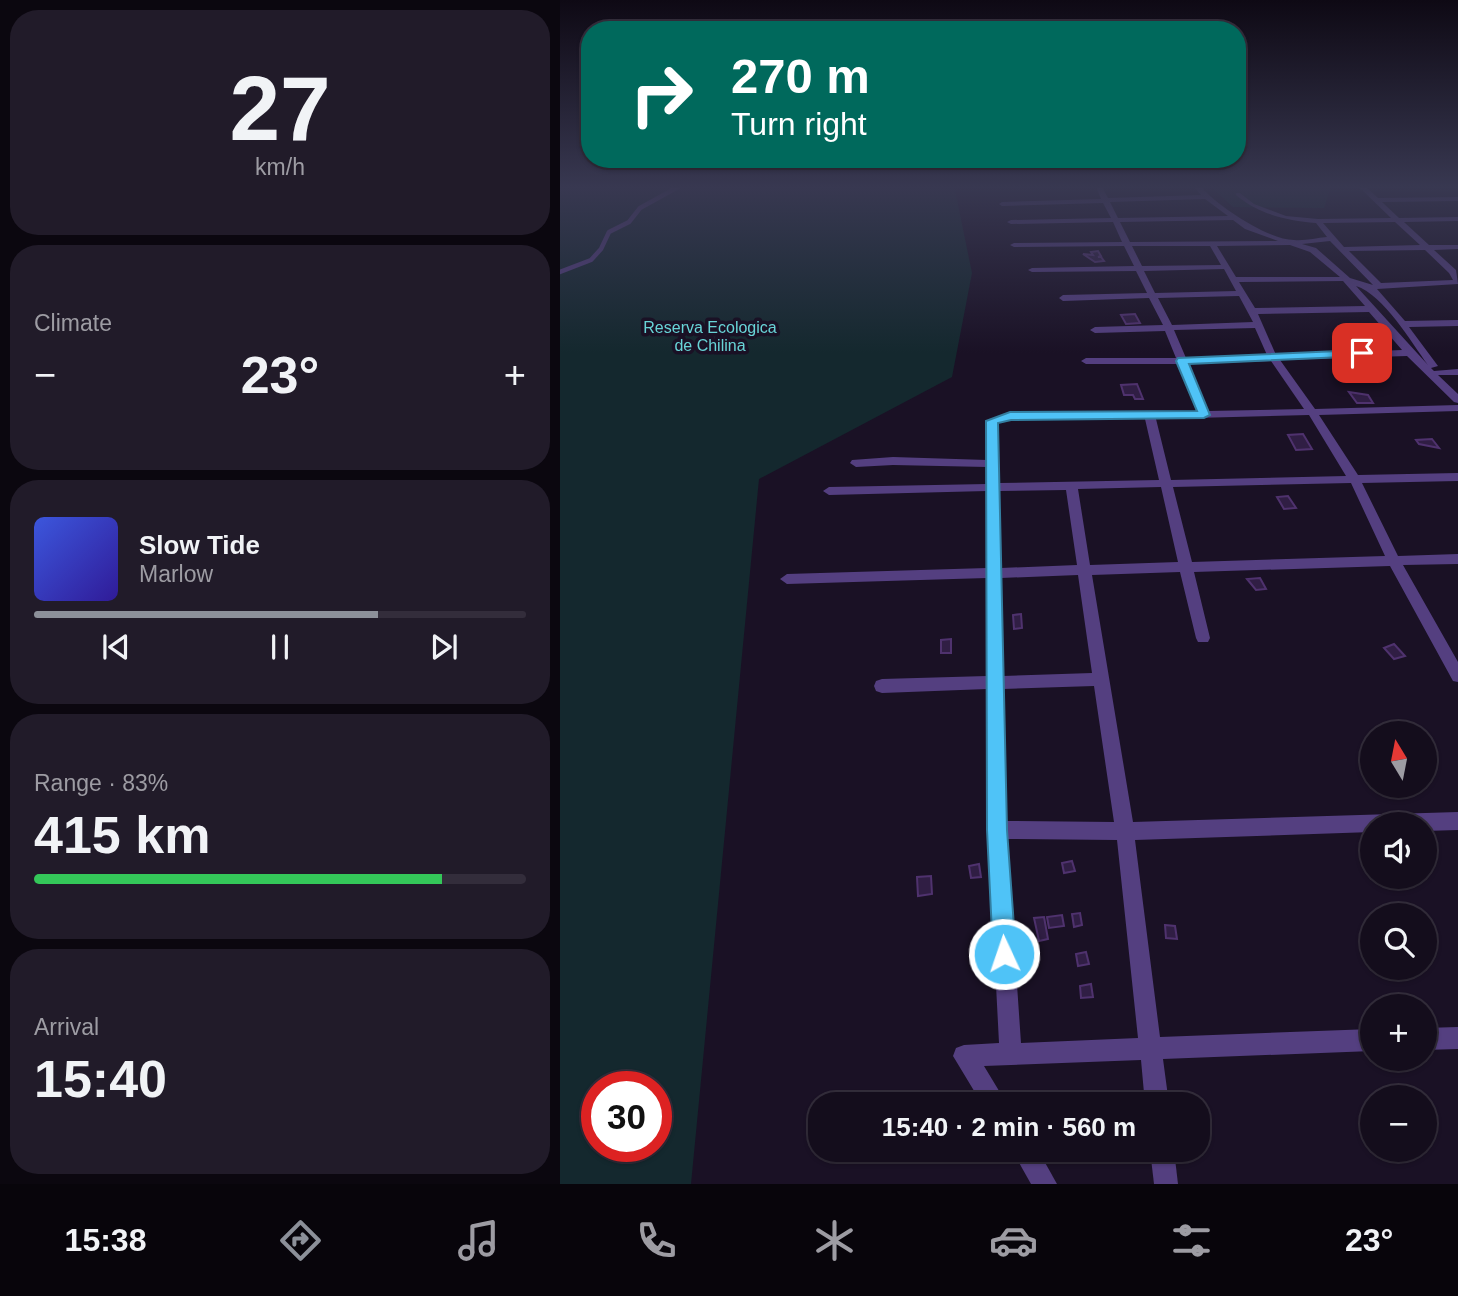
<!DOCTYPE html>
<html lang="en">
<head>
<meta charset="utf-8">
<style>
  body { margin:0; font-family:Helvetica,sans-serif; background:#211b29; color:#f1f3f6; height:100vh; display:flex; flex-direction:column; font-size:26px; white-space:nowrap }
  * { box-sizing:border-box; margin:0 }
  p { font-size:23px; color:#9d9ca3 }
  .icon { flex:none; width:38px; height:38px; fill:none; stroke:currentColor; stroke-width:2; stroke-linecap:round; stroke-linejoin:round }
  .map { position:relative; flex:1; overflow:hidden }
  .drawer { display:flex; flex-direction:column; gap:10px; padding:10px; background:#0b070f; width:560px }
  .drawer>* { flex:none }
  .banner { position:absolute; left:21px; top:21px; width:665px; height:147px; border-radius:28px; box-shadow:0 2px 5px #0004,0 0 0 2px #332d3b; background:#00695c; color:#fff; overflow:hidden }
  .needle { width:46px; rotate:350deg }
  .controls { position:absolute; left:800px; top:721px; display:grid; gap:14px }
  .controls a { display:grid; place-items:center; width:77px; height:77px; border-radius:50%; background:#140d1c; box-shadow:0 2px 5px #0004,0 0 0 2px #332d3b; font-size:35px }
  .speed { position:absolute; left:21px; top:1071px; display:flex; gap:14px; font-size:35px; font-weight:700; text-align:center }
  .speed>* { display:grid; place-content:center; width:91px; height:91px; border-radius:50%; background:#140d1c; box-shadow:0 2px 5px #0004,0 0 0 2px #332d3b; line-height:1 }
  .speed .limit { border:10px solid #d22; background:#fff; color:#111 }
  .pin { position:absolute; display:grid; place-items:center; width:60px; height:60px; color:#fff; margin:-30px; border-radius:14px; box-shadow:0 4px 10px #0006 }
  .me { position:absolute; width:77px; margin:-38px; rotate:357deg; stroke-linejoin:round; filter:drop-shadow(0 0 5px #0008) }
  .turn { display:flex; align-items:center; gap:24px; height:147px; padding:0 35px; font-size:32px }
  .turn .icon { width:91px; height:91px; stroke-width:2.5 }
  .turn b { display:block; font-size:49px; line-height:60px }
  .big { font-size:52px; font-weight:800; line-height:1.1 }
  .drawer .widget { flex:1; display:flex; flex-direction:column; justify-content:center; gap:10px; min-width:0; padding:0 24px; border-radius:28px; background:#211b29 }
  .drawer .dial { align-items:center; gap:0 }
  .dial b { font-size:91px; line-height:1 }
  .song { display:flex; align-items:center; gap:21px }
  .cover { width:84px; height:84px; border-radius:10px; background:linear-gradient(135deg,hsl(230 70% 55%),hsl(250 70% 35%)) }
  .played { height:7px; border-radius:4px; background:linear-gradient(90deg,#8c9099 70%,#332d3b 70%) }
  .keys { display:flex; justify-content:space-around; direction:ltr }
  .heat { display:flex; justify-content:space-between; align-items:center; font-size:38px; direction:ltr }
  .charge { height:10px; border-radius:5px; background:linear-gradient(90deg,#34c759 83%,#332d3b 0) }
  .trip { position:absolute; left:248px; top:1092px; width:402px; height:70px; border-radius:28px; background:#140d1c; box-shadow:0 2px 5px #0004,0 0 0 2px #332d3b; font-weight:800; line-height:70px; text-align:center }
  .tab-bar { display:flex; height:112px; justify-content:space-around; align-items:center; background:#08050b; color:#9d9ca3 }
  .tab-bar .icon { width:49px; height:49px }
  .tab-bar .on { color:#8c9099 }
  .tab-bar b { font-size:32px; color:#f1f3f6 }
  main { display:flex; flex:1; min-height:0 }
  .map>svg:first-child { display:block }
  .green { fill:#14282e; fill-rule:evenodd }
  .building { fill:#301e44; stroke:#4f326e; stroke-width:2 }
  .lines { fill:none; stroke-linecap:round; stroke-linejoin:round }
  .lane { stroke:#543f80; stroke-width:4.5 }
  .street { fill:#543f80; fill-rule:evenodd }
  .route { fill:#4fc3f7; stroke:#337fa1; stroke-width:2 }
  .labels { text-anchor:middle; stroke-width:7; stroke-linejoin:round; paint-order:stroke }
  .far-park-label { font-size:16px; fill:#68d4d7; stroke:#1a1125 }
</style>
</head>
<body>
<main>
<section class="drawer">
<div class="widget dial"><b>27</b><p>km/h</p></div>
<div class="widget"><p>Climate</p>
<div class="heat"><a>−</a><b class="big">23°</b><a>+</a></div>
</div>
<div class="widget">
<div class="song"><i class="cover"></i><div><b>Slow Tide</b><p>Marlow</p></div></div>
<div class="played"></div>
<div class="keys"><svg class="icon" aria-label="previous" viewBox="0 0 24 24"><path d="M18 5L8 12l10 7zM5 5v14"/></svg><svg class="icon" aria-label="pause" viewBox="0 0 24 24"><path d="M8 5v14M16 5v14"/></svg><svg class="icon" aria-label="next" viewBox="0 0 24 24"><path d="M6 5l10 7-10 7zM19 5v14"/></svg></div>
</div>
<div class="widget"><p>Range · 83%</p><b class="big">415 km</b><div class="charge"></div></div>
<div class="widget"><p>Arrival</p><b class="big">15:40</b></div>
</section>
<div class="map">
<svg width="898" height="1184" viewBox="0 0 898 1184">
  <rect width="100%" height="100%" fill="#1a1125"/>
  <g class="green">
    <path d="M0,187H397L395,190L412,273L392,377L199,479L131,1184H0ZM37,1087H96V1146H37Z"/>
    <path d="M651,187H771L764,208L673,207Z"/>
  </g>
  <g class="building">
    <path d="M538,251L541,256L538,257H541L544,261L535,262L523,254L533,255L531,252Z"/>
    <path d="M575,314L580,323L566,324L561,315Z"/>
    <path d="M577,384L583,399H575L573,395H564L561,385Z"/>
    <path d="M789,392L808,395L813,403H797Z"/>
    <path d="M743,434L752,449L736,450L728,435Z"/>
    <path d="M872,439L879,448L859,444L856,440Z"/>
    <path d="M728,496L736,508L724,509L717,497Z"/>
    <path d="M700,578L706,589L696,590L687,579Z"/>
    <path d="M461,614L462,628L454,629L453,615Z"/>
    <path d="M391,639V653H381V640Z"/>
    <path d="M834,644L845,656L834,659L824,648Z"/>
    <path d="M512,861L515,871L504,873L502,863Z"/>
    <path d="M419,864L421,877L411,878L409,866Z"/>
    <path d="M371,876L372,894L358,896L357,877Z"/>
    <path d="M520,913L522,925L514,927L512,914Z"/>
    <path d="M502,915L504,926L489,928L487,917Z"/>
    <path d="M484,917L488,939L479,941L474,918Z"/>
    <path d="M605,925L615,926L617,939L606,938Z"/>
    <path d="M526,952L529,964L518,966L516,954Z"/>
    <path d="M531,984L533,997L521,998L520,986Z"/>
  </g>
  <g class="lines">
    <path class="lane" d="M0,272L31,260L41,249L49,232L69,222L80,208L118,187"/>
    <g class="street">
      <path d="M536,187H542L548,198L641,195L634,187H641C658,206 708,240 734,240C745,241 756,238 767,237L756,223C726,220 700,215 676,195V193H680L694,204L726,216L758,219L831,218L799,187H806L818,198L898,197V201L822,202L839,218L898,217V221L844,222L869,245H898V249L874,250L896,270L898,284L817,289L845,321L898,320V326L849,327L878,366L871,368L874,371L898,369V375H878L898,394V403L894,402L847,356L720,360L755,409L898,405V411L759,415L798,475L898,473V481L802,483L838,556L898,554V564L843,565L898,662V682L893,681L830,566L634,572L650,638L648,642H638L636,638L620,572L532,575L573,822L898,812V830L864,831V824H812V832L575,840L600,1037L812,1029V1051L603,1059L609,1104H585L581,1060L424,1066L447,1104H422L393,1056L396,1048L404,1045L439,1043L428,830L427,689L322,693L316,691L314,686L316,681L322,679L427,676V578L227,584L220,579L227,574L427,568V491L269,495L263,491L269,487L427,484V467L333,465L296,467L290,463L292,460L333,457L427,460V421L451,413L637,412L618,364H526L521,361L526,358H616L605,331L535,333L530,330L535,327L603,325L589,298L503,301L499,298L503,295L587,293L576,271L472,272L468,270L472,268L574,266L564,246L454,247L450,245L454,243L562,242L553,222L451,224L447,222L451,220L551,218L543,203L442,206L439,204L442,202L541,199ZM645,199L668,216L558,218L550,202ZM673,220L685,229L718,241L570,242L560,222ZM835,222L860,245L784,247L763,223ZM770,241L813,285L790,278L756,248L742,244ZM730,245L750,252L780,277H676L657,246ZM572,246H650L661,265L582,266ZM865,250L889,273L893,280L821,283L789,251ZM664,269L676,291L595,293L584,271ZM783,281L805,306L695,308L679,282ZM796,286C824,295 851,342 868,365ZM679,296L693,322L612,325L598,298ZM809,312L842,350L716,355L698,314ZM695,328L707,355L626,358L614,330ZM711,361L744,409L648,411L628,364ZM749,415L786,476L611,480L596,419ZM451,419H585L599,480L439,483L437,423ZM791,483L825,556L632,562L613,487ZM601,487L618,562L530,565L518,489ZM506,490L517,565L441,568L439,491ZM518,575L532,673L443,676L441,578ZM534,686L554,822L446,821L443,689ZM447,839L557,840L578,1038L461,1043Z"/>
      <path d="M898,1027V1049L864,1050V1028Z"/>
      <path d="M452,1150H478L497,1184H471Z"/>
      <path d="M590,1150H614L618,1184H594Z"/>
    </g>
  </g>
  <linearGradient id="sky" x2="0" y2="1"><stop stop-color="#0e0914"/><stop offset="0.53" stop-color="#383851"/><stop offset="1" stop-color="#383851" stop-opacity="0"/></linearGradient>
  <rect width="898" height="353" fill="url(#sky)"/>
  <path class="route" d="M802,350L807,353L806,356L629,364L650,415L644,418L451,420L438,423L447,830L456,954L453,963L444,966L436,963L433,954L427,830L426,421L450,412L637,411L616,361L618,358Z"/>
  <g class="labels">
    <g class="far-park-label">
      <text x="150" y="333">Reserva Ecologica<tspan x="150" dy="18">de Chilina</tspan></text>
    </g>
  </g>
</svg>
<div class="controls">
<a><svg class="needle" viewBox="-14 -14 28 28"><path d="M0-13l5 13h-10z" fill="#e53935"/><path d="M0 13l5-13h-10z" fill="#9d9ca3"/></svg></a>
<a><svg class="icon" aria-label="sound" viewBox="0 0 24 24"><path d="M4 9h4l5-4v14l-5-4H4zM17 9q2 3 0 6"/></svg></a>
<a><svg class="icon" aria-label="search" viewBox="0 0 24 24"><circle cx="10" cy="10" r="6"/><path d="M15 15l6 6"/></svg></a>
<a>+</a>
<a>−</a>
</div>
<div class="speed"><div class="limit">30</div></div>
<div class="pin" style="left:802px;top:353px;background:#d93025"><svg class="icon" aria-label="arrive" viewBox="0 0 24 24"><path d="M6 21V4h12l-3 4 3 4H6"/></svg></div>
<svg class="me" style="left:444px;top:954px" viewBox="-20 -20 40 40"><circle r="17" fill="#4fc3f7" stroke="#fff" stroke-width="3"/><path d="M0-11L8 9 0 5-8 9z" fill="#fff"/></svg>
<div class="trip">15:40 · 2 min · 560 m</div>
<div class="banner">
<div class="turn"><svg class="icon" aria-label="right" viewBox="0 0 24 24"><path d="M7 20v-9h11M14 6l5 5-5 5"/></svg><div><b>270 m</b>Turn right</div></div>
</div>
</div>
</main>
<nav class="tab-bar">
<b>15:38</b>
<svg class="icon on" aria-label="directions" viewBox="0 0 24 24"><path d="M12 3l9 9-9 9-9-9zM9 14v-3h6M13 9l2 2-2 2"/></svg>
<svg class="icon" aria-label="music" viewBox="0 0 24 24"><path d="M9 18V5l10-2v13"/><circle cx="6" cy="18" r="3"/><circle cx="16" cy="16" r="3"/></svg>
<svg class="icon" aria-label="phone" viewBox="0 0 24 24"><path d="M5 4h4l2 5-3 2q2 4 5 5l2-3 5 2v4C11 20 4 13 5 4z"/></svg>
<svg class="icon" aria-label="climate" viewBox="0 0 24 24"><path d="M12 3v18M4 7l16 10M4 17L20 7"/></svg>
<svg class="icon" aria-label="car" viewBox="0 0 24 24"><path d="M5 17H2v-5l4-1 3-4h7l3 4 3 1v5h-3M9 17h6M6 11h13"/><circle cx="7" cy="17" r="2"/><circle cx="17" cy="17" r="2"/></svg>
<svg class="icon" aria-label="filters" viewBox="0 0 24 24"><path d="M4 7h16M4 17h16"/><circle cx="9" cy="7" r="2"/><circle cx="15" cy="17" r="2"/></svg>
<b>23°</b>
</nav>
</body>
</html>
